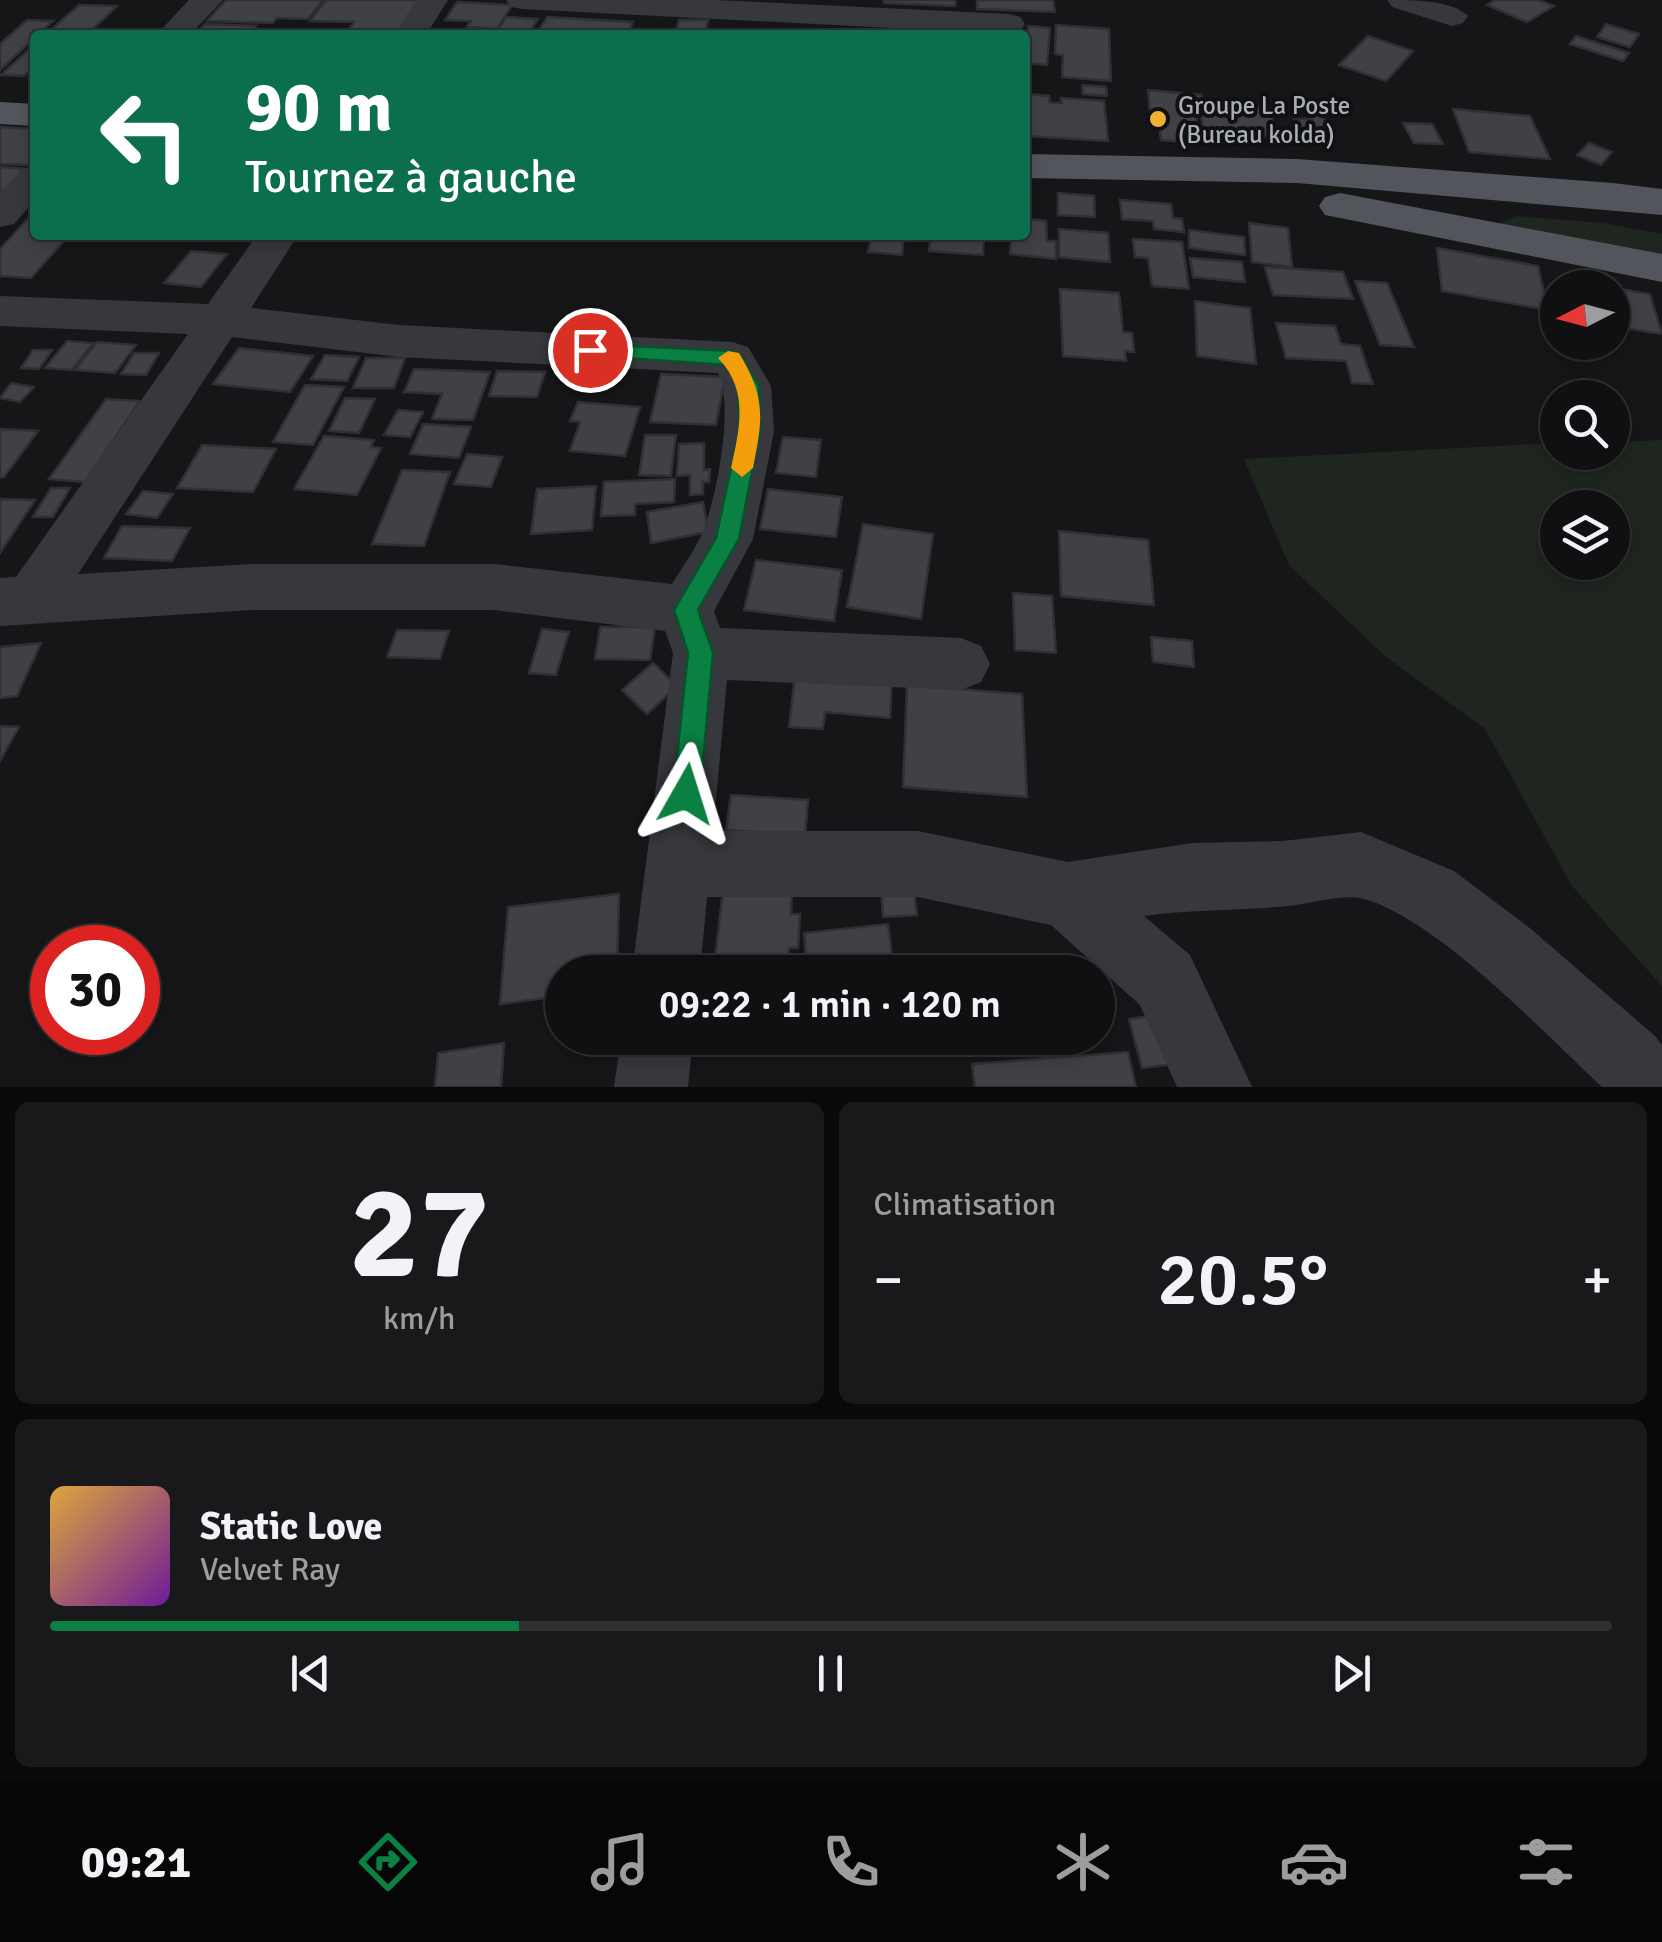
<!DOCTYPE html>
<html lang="fr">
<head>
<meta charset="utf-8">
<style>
  body { margin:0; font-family:Signika,sans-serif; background:#19191b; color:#f1f3f6; height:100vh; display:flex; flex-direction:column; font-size:38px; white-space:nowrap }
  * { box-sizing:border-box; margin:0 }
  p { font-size:32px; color:#9c9d9f }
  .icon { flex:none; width:55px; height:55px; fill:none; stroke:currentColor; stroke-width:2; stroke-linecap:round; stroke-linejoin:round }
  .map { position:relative; height:1087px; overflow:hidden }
  .drawer { display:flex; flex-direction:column; gap:15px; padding:15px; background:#09090a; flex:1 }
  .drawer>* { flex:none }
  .top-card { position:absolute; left:30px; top:30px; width:1000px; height:210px; border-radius:10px; box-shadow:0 5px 15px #0003,0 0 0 2px #303032; background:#0b6e4f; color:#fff; overflow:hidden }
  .needle { width:65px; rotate:264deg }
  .fabs { position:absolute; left:1540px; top:270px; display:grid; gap:20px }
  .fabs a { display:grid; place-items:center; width:90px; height:90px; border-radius:50%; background:#101012; box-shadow:0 5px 15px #0003,0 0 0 2px #303032; font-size:50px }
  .speed { position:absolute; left:30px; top:925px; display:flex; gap:20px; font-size:50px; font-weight:700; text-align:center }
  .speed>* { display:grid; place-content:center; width:130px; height:130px; border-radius:50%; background:#101012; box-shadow:0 5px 15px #0003,0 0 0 2px #303032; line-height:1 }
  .speed .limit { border:15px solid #d22; background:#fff; color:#111 }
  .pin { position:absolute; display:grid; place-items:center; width:85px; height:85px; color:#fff; margin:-42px; border:5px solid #fff; border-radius:50%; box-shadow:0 2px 10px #0007 }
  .me { position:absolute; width:110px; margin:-55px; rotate:6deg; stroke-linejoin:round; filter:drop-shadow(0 0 8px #0008) }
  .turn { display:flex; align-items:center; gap:35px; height:210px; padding:0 50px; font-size:45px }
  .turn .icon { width:130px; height:130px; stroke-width:2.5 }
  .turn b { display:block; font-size:70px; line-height:85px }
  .big { font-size:75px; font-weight:600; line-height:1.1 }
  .drawer .tile { flex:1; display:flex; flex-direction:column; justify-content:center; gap:15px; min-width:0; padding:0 35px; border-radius:15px; background:#19191b }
  .drawer .dial { align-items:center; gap:0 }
  .dial b { font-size:130px; line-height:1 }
  .song { display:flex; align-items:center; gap:30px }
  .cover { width:120px; height:120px; border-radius:15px; background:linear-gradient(135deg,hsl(40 70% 55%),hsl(280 70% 35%)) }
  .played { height:10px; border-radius:5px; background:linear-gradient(90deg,#0b8043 30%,#303032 30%) }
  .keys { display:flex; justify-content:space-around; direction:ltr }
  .heat { display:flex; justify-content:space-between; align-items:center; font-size:55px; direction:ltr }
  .drawer .tiles { flex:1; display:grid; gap:15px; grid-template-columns:1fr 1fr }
  .tile:last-child { grid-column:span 2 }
  .trip { position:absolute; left:545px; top:955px; width:570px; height:100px; border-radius:50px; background:#101012; box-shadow:0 5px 15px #0003,0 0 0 2px #303032; font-weight:600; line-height:100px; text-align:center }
  .dock { display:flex; height:160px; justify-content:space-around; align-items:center; background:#060607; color:#9c9d9f }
  .dock .icon { width:70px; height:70px }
  .dock .selected { color:#0b8043 }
  .dock b { font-size:45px; color:#f1f3f6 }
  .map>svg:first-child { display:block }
  .green { fill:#1e261f; fill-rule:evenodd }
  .building { fill:#404145; stroke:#303034; stroke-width:2.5 }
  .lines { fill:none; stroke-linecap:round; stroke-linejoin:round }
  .minor { fill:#37383d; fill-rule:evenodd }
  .major { fill:#53555c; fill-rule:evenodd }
  .route { fill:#0b8043; stroke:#07532c; stroke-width:2.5 }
  .slow { fill:#f59e0b }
  .poi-dot { fill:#f2b134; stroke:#111113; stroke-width:4 }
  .labels { text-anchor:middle; stroke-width:8; stroke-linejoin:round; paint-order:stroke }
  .far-poi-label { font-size:25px; fill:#a8adb8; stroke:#111113; text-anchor:start }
</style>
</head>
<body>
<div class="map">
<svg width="1662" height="1087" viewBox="0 0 1662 1087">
  <rect width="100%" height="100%" fill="#161618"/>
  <g class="green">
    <path d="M1516,216L1604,223L1662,234V262L1494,226Z"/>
    <path d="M1662,440V986L1572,886L1485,729L1386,657L1289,565L1244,459L1557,443L1558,452H1612L1613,442ZM1558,508H1612V562H1558Z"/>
  </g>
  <g class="building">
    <path d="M226,0H323L308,19L277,18L273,23L207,21Z"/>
    <path d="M326,0H426L404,35H345L354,22L310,21Z"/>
    <path d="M884,0H955V6L884,3Z"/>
    <path d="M977,0H1053L1055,12L977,9Z"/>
    <path d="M1495,0H1538L1554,6L1527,22L1487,5Z"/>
    <path d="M457,2L512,5L497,29L467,27L471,21L445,20Z"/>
    <path d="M79,5L117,6L92,30L45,35Z"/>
    <path d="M506,17L538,19L528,35H494Z"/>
    <path d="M547,17L633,22L627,35H536Z"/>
    <path d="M27,20L53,21L0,70V44Z"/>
    <path d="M679,20H708L705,35H675Z"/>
    <path d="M205,24L256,26L248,35H195Z"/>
    <path d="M1606,24L1639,34L1630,47L1597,37Z"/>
    <path d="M1056,25L1109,29L1111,81L1062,77L1063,55L1055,54Z"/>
    <path d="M1028,26L1050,28L1047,65L1025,63Z"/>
    <path d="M1368,36L1413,51L1386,81L1339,65Z"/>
    <path d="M1576,36L1629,53L1623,61L1570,44Z"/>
    <path d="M35,44V65L24,76L1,75Z"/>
    <path d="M1082,85L1106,87L1107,96L1083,94Z"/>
    <path d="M1148,90L1202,95L1203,101H1194L1200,143L1161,140L1158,114L1150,113Z"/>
    <path d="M1027,94L1049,96L1050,103H1062L1061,98L1104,101L1108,141L1027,136Z"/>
    <path d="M1200,102L1270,108L1276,138L1203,131Z"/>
    <path d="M1453,109L1530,116L1550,159L1469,152Z"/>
    <path d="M1310,114H1322L1334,144L1303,143L1294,119H1312Z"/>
    <path d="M1403,123L1432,124L1443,144L1414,143Z"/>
    <path d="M0,127L35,129L32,165L0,164Z"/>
    <path d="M1589,143L1612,152L1601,165L1577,155Z"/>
    <path d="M0,168L1,167L30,169L9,190H0Z"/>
    <path d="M1058,193L1094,196L1095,217L1058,215Z"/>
    <path d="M1120,200L1171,204L1173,218L1182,219L1184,232L1154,229L1153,221L1122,219Z"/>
    <path d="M35,211V235H69L31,278L0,276V249Z"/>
    <path d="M1025,219L1046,221L1047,241H1056V259L1010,254L1011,235H1025Z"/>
    <path d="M1249,223L1288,228L1292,267L1252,262Z"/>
    <path d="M1059,229L1108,233L1110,262L1059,257Z"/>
    <path d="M1189,230L1244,237L1245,255L1189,248Z"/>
    <path d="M836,235H904L902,255L868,252L871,238Z"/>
    <path d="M931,235H984L983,255L929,251Z"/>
    <path d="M1133,239L1182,242L1189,289L1152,286L1148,258L1135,257Z"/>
    <path d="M1437,248L1538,266L1548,310L1442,291Z"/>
    <path d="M191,251L227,254L201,287L164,283Z"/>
    <path d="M1190,258L1242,262L1245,282L1193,277Z"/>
    <path d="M1265,267L1343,272L1353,299L1273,295Z"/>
    <path d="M1561,279L1650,294L1662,334L1612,326V288H1564Z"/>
    <path d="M1355,281L1387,283L1414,347L1380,345Z"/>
    <path d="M1060,289L1119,293L1123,332L1132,333L1134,352L1125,351L1126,361L1063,356Z"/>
    <path d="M1195,301L1250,308L1256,364L1197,356Z"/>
    <path d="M1276,323L1335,326L1341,344L1360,346L1373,384L1352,383L1346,361L1286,358Z"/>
    <path d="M67,341L93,343L72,370L45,368Z"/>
    <path d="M97,342L136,345L115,373L75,370Z"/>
    <path d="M239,348L313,356L290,392L213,384Z"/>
    <path d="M33,350H52L39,369L21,368Z"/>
    <path d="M134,353H159L146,375L121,374Z"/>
    <path d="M325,355L359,357L347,381L311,379Z"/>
    <path d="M366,358H405L394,388H353Z"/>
    <path d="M414,369L490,372L473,420L432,419L442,394L404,392Z"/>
    <path d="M497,371L545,372L537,397L489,396Z"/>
    <path d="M661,374L725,377L716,425L650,422Z"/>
    <path d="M11,383L34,387L20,402L0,398Z"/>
    <path d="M305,385L344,387L313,445L273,442Z"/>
    <path d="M345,398L375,399L359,433L329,431Z"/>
    <path d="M106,399L140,401L85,482L49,479Z"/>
    <path d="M578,402L640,407L625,456L570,451L580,422L570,421Z"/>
    <path d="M398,410L423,412L410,437L384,435Z"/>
    <path d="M423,424L471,427L459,458L410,454Z"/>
    <path d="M0,429L38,431L4,477H0Z"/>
    <path d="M645,435H676L671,476L639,475Z"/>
    <path d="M324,436L374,440L371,447L381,448L357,495L294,489Z"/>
    <path d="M783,437L821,440L816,477L776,473Z"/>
    <path d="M704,443V470L710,469L709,482H703V494L690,495V475L677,476L679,444Z"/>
    <path d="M202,445L276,449L253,492L177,488Z"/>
    <path d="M467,454L502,457L491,487L454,484Z"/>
    <path d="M402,470L450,472L424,546L372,544Z"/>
    <path d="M675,479L674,502L635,504V515L601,516L604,482Z"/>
    <path d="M596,486L592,530L531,534L537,489Z"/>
    <path d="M51,488H70L53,517H33Z"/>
    <path d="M768,489L842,497L836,537L760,529Z"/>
    <path d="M143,491L173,494L157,518L126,514Z"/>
    <path d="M0,499L35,500L0,553Z"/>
    <path d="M703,502L708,532L651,543L647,512Z"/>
    <path d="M863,524L933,534L921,619L847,607Z"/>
    <path d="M122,526L190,528L172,561L104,558Z"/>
    <path d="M1059,531L1148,540L1154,605L1061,596Z"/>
    <path d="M756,560L842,570L834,621L744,610Z"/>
    <path d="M1013,593L1052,596L1056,653L1015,650Z"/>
    <path d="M600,627H655L650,660L595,659Z"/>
    <path d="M542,629L569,632L556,675L529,673Z"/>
    <path d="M397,630L449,631L440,659L387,657Z"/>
    <path d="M1151,637L1192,641L1194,667L1153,662Z"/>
    <path d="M41,643L17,696L0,698V647Z"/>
    <path d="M653,663L677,686L647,714L622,690Z"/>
    <path d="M796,667L892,675L890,718L825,712L823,729L789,727Z"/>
    <path d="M907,685L1022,694L1027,797L903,787Z"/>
    <path d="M0,726L19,727L0,761Z"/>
    <path d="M731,795L808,800L805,835L726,830Z"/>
    <path d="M913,884L917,915L883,917L881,886Z"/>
    <path d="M723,890L792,894L791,914H800L798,948H789L787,972L714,967Z"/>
    <path d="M619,894L617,972H562V996L500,1004L508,907Z"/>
    <path d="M888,924L894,972H807L804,933Z"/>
    <path d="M1160,1015L1174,1064L1142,1068L1129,1019Z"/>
    <path d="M504,1043L501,1087H435L438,1053Z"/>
    <path d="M1128,1052L1136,1087H975L972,1064Z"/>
  </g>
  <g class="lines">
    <g class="minor">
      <path d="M189,0H223L190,35H156Z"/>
      <path d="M416,0H448L426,35H394Z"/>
      <path d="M506,0H714L1009,14L1020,17L1025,24L1020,31L1009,34L522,9L511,7Z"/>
      <path d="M1387,0C1412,0 1452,0 1468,16L1463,23L1452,26L1392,7Z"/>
      <path d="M35,166V200L14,224L0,227V192L22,169Z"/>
      <path d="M257,235H298L251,308L399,325L732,342L748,347L771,386L774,431L753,539L714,611L720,628L961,638L981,646L990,664L981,682L961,690L727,680L713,831H918L1068,862L1192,843L1283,841L1361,832L1454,871L1531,929L1655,1036L1662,1045V1087H1602C1545,1034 1437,919 1364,899C1343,893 1310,904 1288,906C1240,911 1192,909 1144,916L1190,955L1252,1087H1177L1140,1005L1051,925L918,897H707L700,972H632L673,653L665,631L494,610H252L0,626V578L16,577L188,334L0,326V296L208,304ZM232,337L399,357L718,373C735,405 716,503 701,536C693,553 681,569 672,584L494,564H252L78,574Z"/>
      <path d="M621,1038H693L688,1087H614Z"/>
    </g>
    <g class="major">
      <path d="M0,102L35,104V126L0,124Z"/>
      <path d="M1025,154L1297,159L1613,183L1662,189V215L1297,183L1025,178Z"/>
      <path d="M1340,193L1662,254V282L1325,215L1319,206L1325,197Z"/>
    </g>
  </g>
  <path class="route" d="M590,344L732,351L739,353L759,386L760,431L739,539L698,610L713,653L700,794L696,803L686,807L677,803L673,794L688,653L674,610L716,538L739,431L738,386L726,365L583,355V346Z"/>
  <path class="slow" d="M728,351L739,353C766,398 763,418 753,468L742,477L731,468C740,427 749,390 718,358Z"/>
  <circle class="poi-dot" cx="1158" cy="119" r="10"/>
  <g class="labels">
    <g class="far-poi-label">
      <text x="1178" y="114">Groupe La Poste<tspan x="1178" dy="29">(Bureau kolda)</tspan></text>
    </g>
  </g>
</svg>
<div class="fabs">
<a><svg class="needle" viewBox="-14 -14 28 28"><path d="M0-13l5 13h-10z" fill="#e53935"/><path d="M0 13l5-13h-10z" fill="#9c9d9f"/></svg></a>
<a><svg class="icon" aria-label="search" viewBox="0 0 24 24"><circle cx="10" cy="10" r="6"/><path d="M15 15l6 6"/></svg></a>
<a><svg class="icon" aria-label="layers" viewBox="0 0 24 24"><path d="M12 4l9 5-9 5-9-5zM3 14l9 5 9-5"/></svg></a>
</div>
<div class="speed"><div class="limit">30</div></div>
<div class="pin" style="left:590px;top:350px;background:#d93025"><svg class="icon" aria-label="arrive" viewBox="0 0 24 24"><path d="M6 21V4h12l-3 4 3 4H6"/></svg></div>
<svg class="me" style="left:686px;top:794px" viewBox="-20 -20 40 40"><path d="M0-17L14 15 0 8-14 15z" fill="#0b8043" stroke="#fff" stroke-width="4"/></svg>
<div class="trip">09:22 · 1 min · 120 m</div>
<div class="top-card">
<div class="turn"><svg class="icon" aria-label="left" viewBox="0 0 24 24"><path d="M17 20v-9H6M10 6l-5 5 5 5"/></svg><div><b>90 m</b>Tournez à gauche</div></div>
</div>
</div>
<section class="drawer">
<div class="tiles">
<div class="tile dial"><b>27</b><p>km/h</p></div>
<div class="tile"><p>Climatisation</p>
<div class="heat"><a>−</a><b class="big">20.5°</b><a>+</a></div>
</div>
<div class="tile">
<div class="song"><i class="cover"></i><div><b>Static Love</b><p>Velvet Ray</p></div></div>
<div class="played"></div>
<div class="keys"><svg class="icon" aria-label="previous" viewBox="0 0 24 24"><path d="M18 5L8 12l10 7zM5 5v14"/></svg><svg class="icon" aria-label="pause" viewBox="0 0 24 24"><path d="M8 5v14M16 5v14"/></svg><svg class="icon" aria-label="next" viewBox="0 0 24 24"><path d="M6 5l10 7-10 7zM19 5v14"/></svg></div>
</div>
</div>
</section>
<nav class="dock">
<b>09:21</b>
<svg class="icon selected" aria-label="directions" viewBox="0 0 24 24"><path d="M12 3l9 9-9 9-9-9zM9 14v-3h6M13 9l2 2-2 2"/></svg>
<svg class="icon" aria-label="music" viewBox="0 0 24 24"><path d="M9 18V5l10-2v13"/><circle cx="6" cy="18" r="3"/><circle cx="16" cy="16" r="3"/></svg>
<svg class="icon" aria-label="phone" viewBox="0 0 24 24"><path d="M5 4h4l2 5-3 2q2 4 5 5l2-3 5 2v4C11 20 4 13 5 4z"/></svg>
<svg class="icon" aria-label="climate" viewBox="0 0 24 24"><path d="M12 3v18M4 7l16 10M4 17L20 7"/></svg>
<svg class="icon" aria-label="car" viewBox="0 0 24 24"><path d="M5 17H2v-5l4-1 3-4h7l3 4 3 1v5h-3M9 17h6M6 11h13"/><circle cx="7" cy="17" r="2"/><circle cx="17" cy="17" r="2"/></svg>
<svg class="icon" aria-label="filters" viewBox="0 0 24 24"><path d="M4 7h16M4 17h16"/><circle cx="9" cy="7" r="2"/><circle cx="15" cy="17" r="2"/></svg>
</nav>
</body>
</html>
